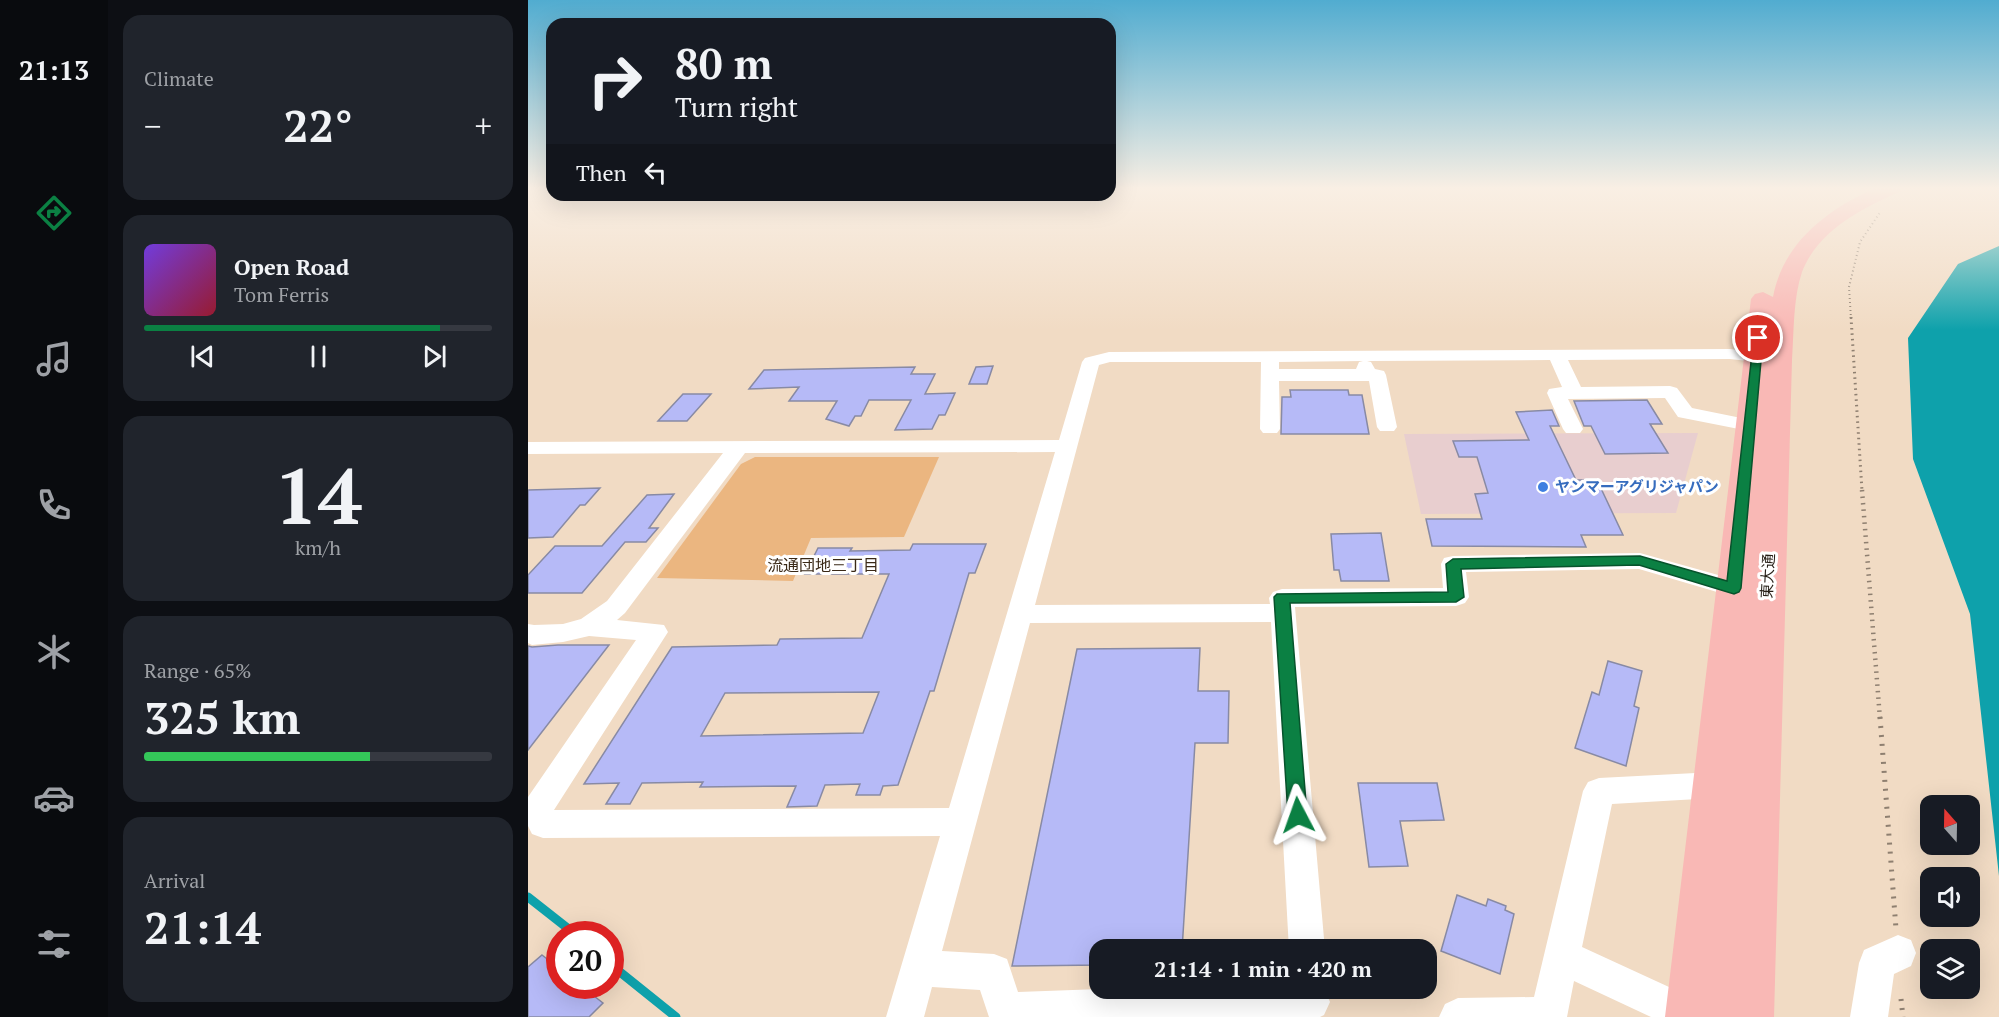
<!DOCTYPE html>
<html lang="en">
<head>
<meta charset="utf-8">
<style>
  body { margin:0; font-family:"PT Serif","Noto Sans JP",serif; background:#20242c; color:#f1f3f6; height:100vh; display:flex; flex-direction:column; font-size:22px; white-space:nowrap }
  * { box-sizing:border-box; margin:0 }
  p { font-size:20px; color:#9ea1a6 }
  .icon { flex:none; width:33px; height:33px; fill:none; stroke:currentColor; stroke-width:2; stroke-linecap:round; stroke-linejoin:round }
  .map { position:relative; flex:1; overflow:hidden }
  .panel { display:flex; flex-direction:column; gap:15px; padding:15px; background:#0d0f14; width:420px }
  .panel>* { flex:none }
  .top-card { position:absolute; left:18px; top:18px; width:570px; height:183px; border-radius:18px; box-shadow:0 6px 24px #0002; background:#171b24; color:#f1f3f6; overflow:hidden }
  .needle { width:39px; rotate:340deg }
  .controls { position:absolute; left:1392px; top:795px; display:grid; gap:12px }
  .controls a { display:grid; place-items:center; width:60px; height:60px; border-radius:12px; background:#171b24; box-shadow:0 6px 24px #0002; font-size:30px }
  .speed { position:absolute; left:18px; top:921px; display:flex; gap:12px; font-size:30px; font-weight:700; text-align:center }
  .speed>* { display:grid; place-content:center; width:78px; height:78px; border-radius:50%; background:#171b24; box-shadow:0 6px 24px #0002; line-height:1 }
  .speed .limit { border:9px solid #d22; background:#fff; color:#111 }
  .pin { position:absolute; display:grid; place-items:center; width:51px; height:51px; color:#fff; margin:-26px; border:3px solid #fff; border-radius:50%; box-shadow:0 2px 6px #0007 }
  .me { position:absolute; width:66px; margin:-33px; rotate:356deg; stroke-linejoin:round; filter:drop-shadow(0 0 4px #0008) }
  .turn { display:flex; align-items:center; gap:21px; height:126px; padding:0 30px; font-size:27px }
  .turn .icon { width:78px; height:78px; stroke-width:2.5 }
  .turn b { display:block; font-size:42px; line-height:51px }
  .then { display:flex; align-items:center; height:57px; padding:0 30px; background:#0003; gap:12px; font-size:22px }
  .big { font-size:45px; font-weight:600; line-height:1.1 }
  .panel .widget { flex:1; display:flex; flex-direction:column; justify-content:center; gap:9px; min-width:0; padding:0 21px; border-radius:18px; background:#20242c }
  .panel .dial { align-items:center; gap:0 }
  .dial b { font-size:78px; line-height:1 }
  .song { display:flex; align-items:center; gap:18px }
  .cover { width:72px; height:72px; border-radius:9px; background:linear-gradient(135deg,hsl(260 70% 55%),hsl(350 70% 35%)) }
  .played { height:6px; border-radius:3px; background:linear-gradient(90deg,#0b8043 85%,#363941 85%) }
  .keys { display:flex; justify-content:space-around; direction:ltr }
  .heat { display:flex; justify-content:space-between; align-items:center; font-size:33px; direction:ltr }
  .charge { height:9px; border-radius:4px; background:linear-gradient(90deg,#34c759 65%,#363941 0) }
  .trip { position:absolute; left:561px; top:939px; width:348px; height:60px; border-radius:18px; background:#171b24; box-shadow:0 6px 24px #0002; font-weight:600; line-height:60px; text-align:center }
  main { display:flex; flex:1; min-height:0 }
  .menu { display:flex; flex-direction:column; width:108px; justify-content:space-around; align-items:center; background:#090b0e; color:#9ea1a6 }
  .menu .icon { width:42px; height:42px }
  .menu .on { color:#0b8043 }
  .menu b { font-size:27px; color:#f1f3f6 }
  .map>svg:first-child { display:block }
  .commercial { fill:#e8cecf }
  .green { fill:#ebb680 }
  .water { fill:#0ea1ab }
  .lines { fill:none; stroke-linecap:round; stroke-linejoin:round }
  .stream { stroke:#0ea1ab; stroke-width:9 }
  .building { fill:#b6baf7; stroke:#888aa4; stroke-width:1.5; fill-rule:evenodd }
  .path-far3 { stroke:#8e7f70; stroke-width:2; stroke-dasharray:1 3; stroke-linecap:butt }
  .path-far2 { stroke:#8e7f70; stroke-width:3; stroke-dasharray:1.5 4; stroke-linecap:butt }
  .path-far1 { stroke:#8e7f70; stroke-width:4.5; stroke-dasharray:1.5 5; stroke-linecap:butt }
  .path { stroke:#8e7f70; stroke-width:5; stroke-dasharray:2 7; stroke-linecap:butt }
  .minor { fill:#fff; fill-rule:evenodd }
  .highway { fill:#f9b8b5; fill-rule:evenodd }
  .route { fill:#0b8043; stroke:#07532c; stroke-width:1.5 }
  .shop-dot { fill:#3f7fe0; stroke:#fff; stroke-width:2 }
  .labels { text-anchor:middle; stroke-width:6; stroke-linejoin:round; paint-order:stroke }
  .shop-label { font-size:15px; font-weight:bold; fill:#366cbe; stroke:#fff; text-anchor:start }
  .street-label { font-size:15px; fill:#261e16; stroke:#fff }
  .neighbourhood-label { font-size:16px; fill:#3a2917; stroke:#fff }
</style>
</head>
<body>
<main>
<nav class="menu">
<b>21:13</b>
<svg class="icon on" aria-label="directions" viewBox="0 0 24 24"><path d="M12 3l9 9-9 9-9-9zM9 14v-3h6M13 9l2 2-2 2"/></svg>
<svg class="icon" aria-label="music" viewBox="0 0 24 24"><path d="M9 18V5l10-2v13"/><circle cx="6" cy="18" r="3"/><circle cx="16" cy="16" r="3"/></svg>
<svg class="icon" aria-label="phone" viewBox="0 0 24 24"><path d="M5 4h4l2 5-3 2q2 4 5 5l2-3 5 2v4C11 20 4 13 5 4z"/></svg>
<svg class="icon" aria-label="climate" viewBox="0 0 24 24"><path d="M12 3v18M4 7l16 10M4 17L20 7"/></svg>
<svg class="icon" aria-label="car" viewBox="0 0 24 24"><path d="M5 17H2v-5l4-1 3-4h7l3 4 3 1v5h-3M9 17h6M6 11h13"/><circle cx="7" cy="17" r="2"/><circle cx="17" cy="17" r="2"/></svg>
<svg class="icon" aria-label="filters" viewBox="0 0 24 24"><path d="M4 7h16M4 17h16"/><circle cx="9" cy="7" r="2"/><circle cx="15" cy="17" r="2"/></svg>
</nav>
<section class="panel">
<div class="widget"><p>Climate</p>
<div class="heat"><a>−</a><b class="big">22°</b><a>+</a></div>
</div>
<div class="widget">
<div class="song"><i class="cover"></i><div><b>Open Road</b><p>Tom Ferris</p></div></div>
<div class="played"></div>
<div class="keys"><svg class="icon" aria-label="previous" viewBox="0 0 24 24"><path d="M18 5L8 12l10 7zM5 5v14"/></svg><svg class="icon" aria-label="pause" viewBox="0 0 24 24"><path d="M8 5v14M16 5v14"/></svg><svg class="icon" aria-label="next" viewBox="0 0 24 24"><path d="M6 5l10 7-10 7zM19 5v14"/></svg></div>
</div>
<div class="widget dial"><b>14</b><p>km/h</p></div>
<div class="widget"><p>Range · 65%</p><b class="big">325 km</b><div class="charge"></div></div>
<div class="widget"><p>Arrival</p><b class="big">21:14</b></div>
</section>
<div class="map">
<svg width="1471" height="1017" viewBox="0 0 1471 1017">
  <rect width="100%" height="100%" fill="#f1dbc4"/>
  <path class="commercial" d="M1170,433L1148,513L893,514L876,434Z"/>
  <path class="green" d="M227,457H411L376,537L283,538L265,581L129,578L213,464Z"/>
  <path class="water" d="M1471,246V876L1442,614L1385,459L1380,338L1430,264Z"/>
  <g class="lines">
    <g class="stream">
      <path d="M0,897L47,934"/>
      <path d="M82,964L148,1017"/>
    </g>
  </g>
  <g class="building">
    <path d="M465,366L459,384H441L448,367Z"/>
    <path d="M387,367L383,374H407L397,394L427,393L417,415H411L404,429L367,430L383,400H341L333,416H327L321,426L298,419L309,401H261L271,387L221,389L236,370Z"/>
    <path d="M762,390H820L821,395H834L841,434H753L754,397H763Z"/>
    <path d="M155,394H183L159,421H130Z"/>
    <path d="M1119,400L1134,424H1122L1140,453L1077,454L1063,426H1056L1046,401Z"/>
    <path d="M1024,410L1031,426H1022L1048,480H1069L1095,535H1053L1058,547L904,546L898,519H954L947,494L960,493L949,457H931L925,441L1001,440L988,412Z"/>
    <path d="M72,488L57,505H52L25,537L0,538V490Z"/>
    <path d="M146,494L121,528H130L118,542H97L54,593H0V575L27,546H74L119,495Z"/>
    <path d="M853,533L861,581H813L811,570H806L803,534Z"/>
    <path d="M385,544H458L447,573H441L406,691H402L370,785L355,786L352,795H328L332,784L297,785L289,806L259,807L268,786L172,787L175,782L114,783L102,804H78L91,783L56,784L144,647L249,645L252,639L334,638L361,574H277L290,548H324L322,551L382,550ZM351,692L335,733L173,736L197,693Z"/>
    <path d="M30,645H81L0,750V646L4,647Z"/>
    <path d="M672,648L670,691H701L700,743H667L654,950H572V965L484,966L549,649Z"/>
    <path d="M1080,661L1114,671L1106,706L1111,708L1098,766L1047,748L1064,692L1071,695Z"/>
    <path d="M830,783H909L916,820L872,821L880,866L841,867Z"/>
    <path d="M929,895L958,906L960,899L978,906L977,910L986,914L972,974L913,951Z"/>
    <path d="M14,955L32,969V986H53L75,1003L61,1017H0V967Z"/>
  </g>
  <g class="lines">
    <path class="path-far3" d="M1323,319L1321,287L1332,242L1353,211"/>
    <path class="path-far2" d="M1323,317L1334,491"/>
    <path class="path-far1" d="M1334,490L1352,719"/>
    <g class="path">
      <path d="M1352,717L1368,929"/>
      <path d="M1373,999L1375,1017"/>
    </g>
    <g class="minor">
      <path d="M1202,349L1247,354L1253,355L1256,359L1253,363L1247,364L1202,359L1040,360L1053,387L1142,386L1149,388L1164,408L1228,421L1231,425L1228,429L1221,431L1150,417L1137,398L1040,399L1055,429L1052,433H1038L1035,429L1019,393L1021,389L1034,387L1022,360L839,361L843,362L847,369L856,371L858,375L869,427L866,431H852L849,427L841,381H751L752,429L749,433H735L732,429L733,362H582L571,365L507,605L742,604L741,598L745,592L754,589L915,588L913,564L916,558L925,556L1112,553L1215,582L1218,588L1215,594L1206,597L1111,569L938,572L941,597L937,603L928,606L767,607L797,950H761L743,622L502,623L414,951L466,954L479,959L490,992L600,988H796L802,1002L796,1015L792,1017H461L452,990L404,987L396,1017H358L412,836L15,838L4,834L0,826V797L108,640L61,636L35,642L4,645L0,643V624L6,625L35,624L53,619L79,601L195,453L0,454V442L531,440L554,362L557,358L581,352ZM835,361L831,362L828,369H751V362ZM527,452L421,808L26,810L140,632L136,625L89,620L97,613L217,453Z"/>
      <path d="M1187,772L1198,776L1202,785L1198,794L1187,798L1084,804L1054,947L1178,1004L1184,1017H1123L1046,981L1039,1017H911L917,1004L930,998L1006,997L1055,791L1060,782L1071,778Z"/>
      <path d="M1370,935L1383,940L1388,953L1383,966L1366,974L1360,1017H1322L1331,963L1336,950Z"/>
    </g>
    <path class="highway" d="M1350,187H1375L1373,191C1335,208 1290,230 1274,272C1265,299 1266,331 1264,360L1246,1017H1137L1223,299L1227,294L1235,292L1245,297C1255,242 1301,208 1350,187Z"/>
  </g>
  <linearGradient id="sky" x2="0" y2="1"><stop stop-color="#51acd0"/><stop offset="0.57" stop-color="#f9efe4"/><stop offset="1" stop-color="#f9efe4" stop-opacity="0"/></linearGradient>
  <rect width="1471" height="330" fill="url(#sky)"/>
  <path class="route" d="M1226,335L1235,338L1213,588L1211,592L1206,594L1111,565L933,569L936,597L928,602L762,603L779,815L776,821L770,823L763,821L760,815L746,597L749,594L920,592L918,564L925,559L1112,556L1199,581Z"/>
  <circle class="shop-dot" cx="1015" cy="487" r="6"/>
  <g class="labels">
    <g class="shop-label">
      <text x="1027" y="492">ヤンマーアグリジャパン</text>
    </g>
    <g class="street-label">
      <text transform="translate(1240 576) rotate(-87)" y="5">東大通</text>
    </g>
    <g class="neighbourhood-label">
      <text x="295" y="571">流通団地三丁目</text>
    </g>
  </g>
</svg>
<div class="controls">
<a><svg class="needle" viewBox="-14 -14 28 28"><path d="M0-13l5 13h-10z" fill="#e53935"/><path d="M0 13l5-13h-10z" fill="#9ea1a6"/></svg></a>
<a><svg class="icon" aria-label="sound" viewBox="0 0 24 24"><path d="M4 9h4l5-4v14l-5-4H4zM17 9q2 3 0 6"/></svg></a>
<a><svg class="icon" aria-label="layers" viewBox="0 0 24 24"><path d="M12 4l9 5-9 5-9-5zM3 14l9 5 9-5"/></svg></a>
</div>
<div class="speed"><div class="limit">20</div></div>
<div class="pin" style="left:1230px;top:338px;background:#d93025"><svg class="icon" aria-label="arrive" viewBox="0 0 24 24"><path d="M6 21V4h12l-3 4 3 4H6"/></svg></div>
<svg class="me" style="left:770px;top:815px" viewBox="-20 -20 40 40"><path d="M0-17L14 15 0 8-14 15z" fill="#0b8043" stroke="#fff" stroke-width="4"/></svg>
<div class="trip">21:14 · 1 min · 420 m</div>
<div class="top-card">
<div class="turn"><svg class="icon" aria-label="right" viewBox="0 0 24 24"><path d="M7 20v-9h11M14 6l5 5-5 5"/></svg><div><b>80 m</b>Turn right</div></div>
<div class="then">Then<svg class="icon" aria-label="left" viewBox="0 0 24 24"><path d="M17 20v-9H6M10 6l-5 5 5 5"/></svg></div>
</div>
</div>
</main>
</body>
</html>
